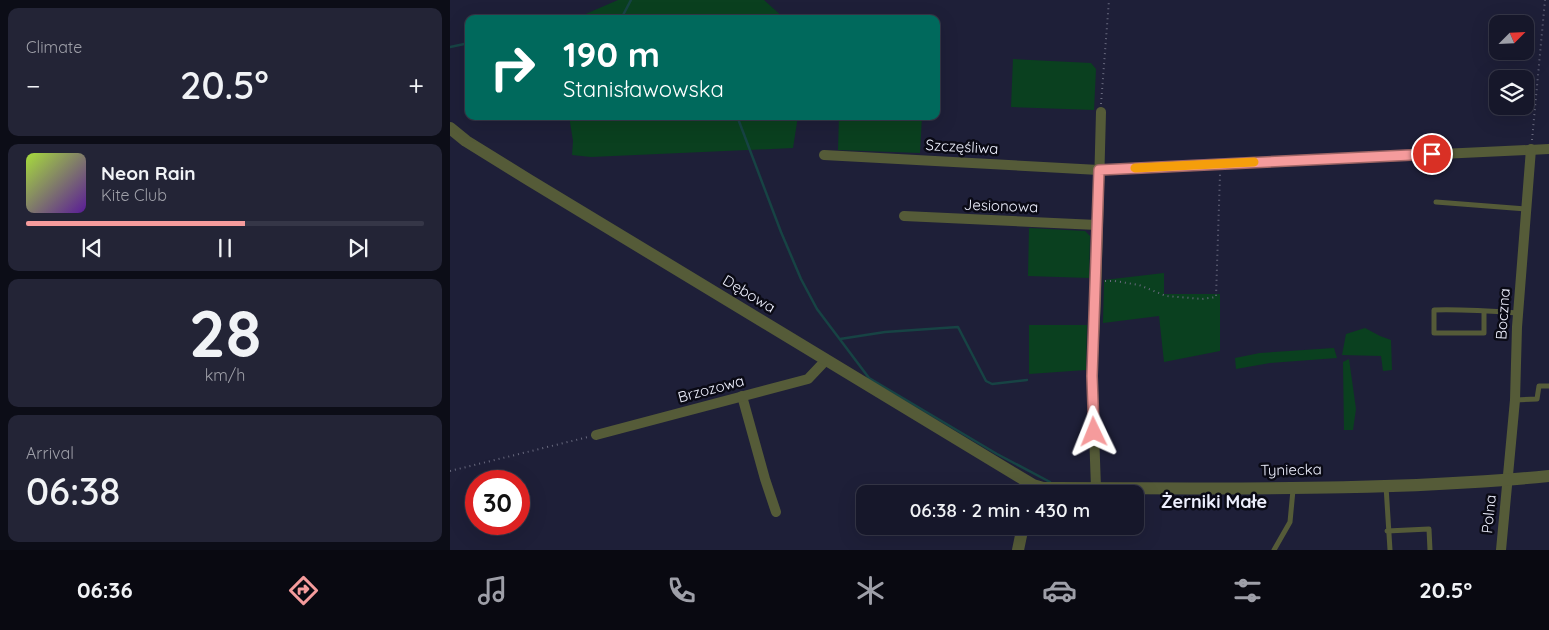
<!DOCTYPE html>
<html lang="en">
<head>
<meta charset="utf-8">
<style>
  body { margin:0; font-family:Quicksand,sans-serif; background:#232436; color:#f1f3f6; height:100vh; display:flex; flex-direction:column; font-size:19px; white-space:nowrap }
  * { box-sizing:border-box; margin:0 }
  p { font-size:16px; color:#9e9fa8 }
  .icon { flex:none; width:28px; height:28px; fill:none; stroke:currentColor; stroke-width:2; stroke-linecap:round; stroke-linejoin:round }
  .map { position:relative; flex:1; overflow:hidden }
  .panel { display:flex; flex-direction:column; gap:8px; padding:8px; background:#0c0d17; width:450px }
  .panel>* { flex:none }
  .guide { position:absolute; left:15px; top:15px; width:475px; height:105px; border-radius:10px; box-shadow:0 5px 20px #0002,0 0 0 1px #353647; background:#00695c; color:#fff; overflow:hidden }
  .needle { width:32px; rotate:66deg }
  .fabs { position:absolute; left:1039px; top:15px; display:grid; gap:10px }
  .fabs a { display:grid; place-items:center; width:45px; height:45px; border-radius:10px; background:#16172a; box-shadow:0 5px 20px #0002,0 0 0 1px #353647; font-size:25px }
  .speed { position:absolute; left:15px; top:470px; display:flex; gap:10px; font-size:25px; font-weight:700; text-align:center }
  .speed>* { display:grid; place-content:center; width:65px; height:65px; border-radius:50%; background:#16172a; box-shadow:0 5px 20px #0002,0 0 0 1px #353647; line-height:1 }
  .speed .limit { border:8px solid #d22; background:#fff; color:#111 }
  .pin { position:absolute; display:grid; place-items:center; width:42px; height:42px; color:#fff; margin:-21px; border:2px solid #fff; border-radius:50%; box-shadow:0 1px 5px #0007 }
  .me { position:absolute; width:55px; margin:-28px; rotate:358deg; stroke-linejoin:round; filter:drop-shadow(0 0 4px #0008) }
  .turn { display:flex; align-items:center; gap:18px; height:105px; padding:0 15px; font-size:22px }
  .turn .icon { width:65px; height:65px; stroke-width:2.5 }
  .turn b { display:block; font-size:35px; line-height:42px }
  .big { font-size:38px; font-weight:600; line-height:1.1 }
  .panel .widget { flex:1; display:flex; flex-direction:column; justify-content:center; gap:8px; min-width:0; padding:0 18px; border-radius:10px; background:#232436 }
  .panel .dial { align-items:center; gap:0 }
  .dial b { font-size:65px; line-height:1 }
  .song { display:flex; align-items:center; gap:15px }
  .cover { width:60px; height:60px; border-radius:8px; background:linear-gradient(135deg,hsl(80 70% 55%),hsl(270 70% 35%)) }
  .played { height:5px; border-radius:2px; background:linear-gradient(90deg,#f59b9c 55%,#353647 55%) }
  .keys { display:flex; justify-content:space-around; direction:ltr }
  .heat { display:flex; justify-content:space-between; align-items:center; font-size:28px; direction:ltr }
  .trip { position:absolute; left:406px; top:485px; width:288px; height:50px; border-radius:10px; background:#16172a; box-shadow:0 5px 20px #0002,0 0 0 1px #353647; font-weight:600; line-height:50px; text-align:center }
  .tabs { display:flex; height:80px; justify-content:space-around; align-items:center; background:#090911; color:#9e9fa8 }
  .tabs .icon { width:35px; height:35px }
  .tabs .active { color:#f59b9c }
  .tabs b { font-size:22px; color:#f1f3f6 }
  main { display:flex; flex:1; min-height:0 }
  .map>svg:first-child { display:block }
  .green { fill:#0a401f }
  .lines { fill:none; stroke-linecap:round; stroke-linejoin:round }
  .stream { stroke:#174344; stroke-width:2.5 }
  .path { stroke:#68697e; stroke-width:2; stroke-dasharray:1 4; stroke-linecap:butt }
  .service { stroke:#555b38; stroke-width:5 }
  .minor { stroke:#555b38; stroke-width:10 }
  .tertiary { stroke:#555b38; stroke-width:12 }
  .route-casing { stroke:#9f6565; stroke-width:12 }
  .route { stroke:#f59b9c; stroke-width:9 }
  .slow { stroke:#f59e0b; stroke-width:9 }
  .labels { text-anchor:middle; stroke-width:5; stroke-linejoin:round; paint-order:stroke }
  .street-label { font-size:15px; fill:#edeffd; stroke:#0a0a15 }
  .quarter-label { font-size:18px; font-weight:bold; fill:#edeffd; stroke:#0a0a15 }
</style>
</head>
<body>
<main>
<section class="panel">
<div class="widget"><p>Climate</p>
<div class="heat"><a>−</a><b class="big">20.5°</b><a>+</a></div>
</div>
<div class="widget">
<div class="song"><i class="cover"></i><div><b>Neon Rain</b><p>Kite Club</p></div></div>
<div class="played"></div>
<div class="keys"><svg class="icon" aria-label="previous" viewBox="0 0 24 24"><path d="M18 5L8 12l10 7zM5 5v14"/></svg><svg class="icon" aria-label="pause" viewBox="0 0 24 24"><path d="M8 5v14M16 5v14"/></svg><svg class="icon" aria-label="next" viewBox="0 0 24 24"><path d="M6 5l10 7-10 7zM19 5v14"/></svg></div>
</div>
<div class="widget dial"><b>28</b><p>km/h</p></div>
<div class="widget"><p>Arrival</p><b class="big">06:38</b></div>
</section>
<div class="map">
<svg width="1099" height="550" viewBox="0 0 1099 550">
  <rect width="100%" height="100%" fill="#1e1f38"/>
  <g class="green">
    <path d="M168,0H314L335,19H124Z"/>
    <path d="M563,59L641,63L646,69L644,110L561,107Z"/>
    <path d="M119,116H348L343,148L141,157L122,155L123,141Z"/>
    <path d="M389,116H472L470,153L388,150Z"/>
    <path d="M579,228L635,231L640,236L639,278L578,276Z"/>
    <path d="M714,273V294H770V351L714,362L709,316L653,323L654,280Z"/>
    <path d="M579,325H637L636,370L579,374Z"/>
    <path d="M915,328L930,336L941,340L942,370L933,371L931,356L892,355L896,334Z"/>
    <path d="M884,348L887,358L820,363L786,369L785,358L810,353Z"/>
    <path d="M899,359L906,409L903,430H894L893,362Z"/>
  </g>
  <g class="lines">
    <g class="stream">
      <path d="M160,19L172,17L181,0"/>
      <path d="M0,47L19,43"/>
      <path d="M287,116L331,232L351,279L367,309L419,378L547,454L600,482"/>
      <path d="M390,339L435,332L508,327L536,381L542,384L577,380"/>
    </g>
    <g class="path">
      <path d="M651,104L659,0"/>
      <path d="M1082,140L1095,0"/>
      <path d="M655,281H665L689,285L716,296L752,299L766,297L770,174"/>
      <path d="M0,471L138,437"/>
    </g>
    <g class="service">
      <path d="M986,202L1076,209"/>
      <path d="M1034,311V333H984V310C1012,309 1040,311 1068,313"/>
      <path d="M1065,400L1087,399L1089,386H1099"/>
      <path d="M936,486L940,550"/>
      <path d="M937,531L979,529L980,550"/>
      <path d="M824,550L840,522L843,490"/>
    </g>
    <g class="minor">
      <path d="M374,155L649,170L1099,149"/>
      <path d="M454,216L647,225"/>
      <path d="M292,396L315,479L326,512"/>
      <path d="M146,435L358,379L376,360"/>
      <path d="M646,488L642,376L646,300L651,112"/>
      <path d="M1051,550L1065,400L1067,327L1081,149"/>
    </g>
    <g class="tertiary">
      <path d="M0,128L16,141L79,180L583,485L593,488H605C768,488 936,492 1099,476"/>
      <path d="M568,550L573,526"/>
    </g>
  </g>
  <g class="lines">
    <defs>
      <path id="route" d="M644,432L642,376L649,170L982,154"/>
    </defs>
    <use href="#route" class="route-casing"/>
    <use href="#route" class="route"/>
    <path class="slow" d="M685,168L804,162"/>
  </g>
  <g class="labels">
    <g class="street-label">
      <text transform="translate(512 147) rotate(3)" y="5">Szczęśliwa</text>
      <text transform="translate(551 206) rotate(2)" y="5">Jesionowa</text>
      <text transform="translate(299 294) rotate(31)" y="5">Dębowa</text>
      <text transform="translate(1053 314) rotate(-86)" y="5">Boczna</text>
      <text transform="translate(261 389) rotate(-15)" y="5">Brzozowa</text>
      <text transform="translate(841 470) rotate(-1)" y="5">Tyniecka</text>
      <text transform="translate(1039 514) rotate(-84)" y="5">Polna</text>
    </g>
    <g class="quarter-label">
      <text x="764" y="508">Żerniki Małe</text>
    </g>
  </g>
</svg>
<div class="fabs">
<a><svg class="needle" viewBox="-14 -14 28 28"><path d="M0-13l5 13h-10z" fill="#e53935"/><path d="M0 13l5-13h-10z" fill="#9e9fa8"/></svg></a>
<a><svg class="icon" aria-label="layers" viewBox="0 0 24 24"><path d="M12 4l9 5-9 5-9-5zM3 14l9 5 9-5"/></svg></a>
</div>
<div class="speed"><div class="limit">30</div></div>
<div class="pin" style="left:982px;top:154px;background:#d93025"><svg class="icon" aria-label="arrive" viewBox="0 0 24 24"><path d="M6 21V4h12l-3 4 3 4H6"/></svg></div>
<svg class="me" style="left:644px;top:432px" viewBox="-20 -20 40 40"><path d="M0-17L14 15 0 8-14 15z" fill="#f59b9c" stroke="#fff" stroke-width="4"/></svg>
<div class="trip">06:38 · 2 min · 430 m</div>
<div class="guide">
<div class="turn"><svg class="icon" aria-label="right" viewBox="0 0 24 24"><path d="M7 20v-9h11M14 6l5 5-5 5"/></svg><div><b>190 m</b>Stanisławowska</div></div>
</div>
</div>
</main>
<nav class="tabs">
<b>06:36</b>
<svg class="icon active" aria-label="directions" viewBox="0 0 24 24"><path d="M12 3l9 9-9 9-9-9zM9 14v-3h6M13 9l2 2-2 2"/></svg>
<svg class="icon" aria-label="music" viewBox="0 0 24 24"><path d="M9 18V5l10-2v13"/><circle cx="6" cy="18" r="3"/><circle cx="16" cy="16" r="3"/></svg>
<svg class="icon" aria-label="phone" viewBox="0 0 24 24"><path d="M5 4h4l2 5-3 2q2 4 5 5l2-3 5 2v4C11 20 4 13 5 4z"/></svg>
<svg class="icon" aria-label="climate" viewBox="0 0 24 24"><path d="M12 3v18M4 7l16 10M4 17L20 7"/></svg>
<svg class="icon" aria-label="car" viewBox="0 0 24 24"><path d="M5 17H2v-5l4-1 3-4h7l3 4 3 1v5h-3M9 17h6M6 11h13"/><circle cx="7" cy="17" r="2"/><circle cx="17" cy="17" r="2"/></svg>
<svg class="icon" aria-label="filters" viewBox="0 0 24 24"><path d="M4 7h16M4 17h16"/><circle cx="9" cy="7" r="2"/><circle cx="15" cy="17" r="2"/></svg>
<b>20.5°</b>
</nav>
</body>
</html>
